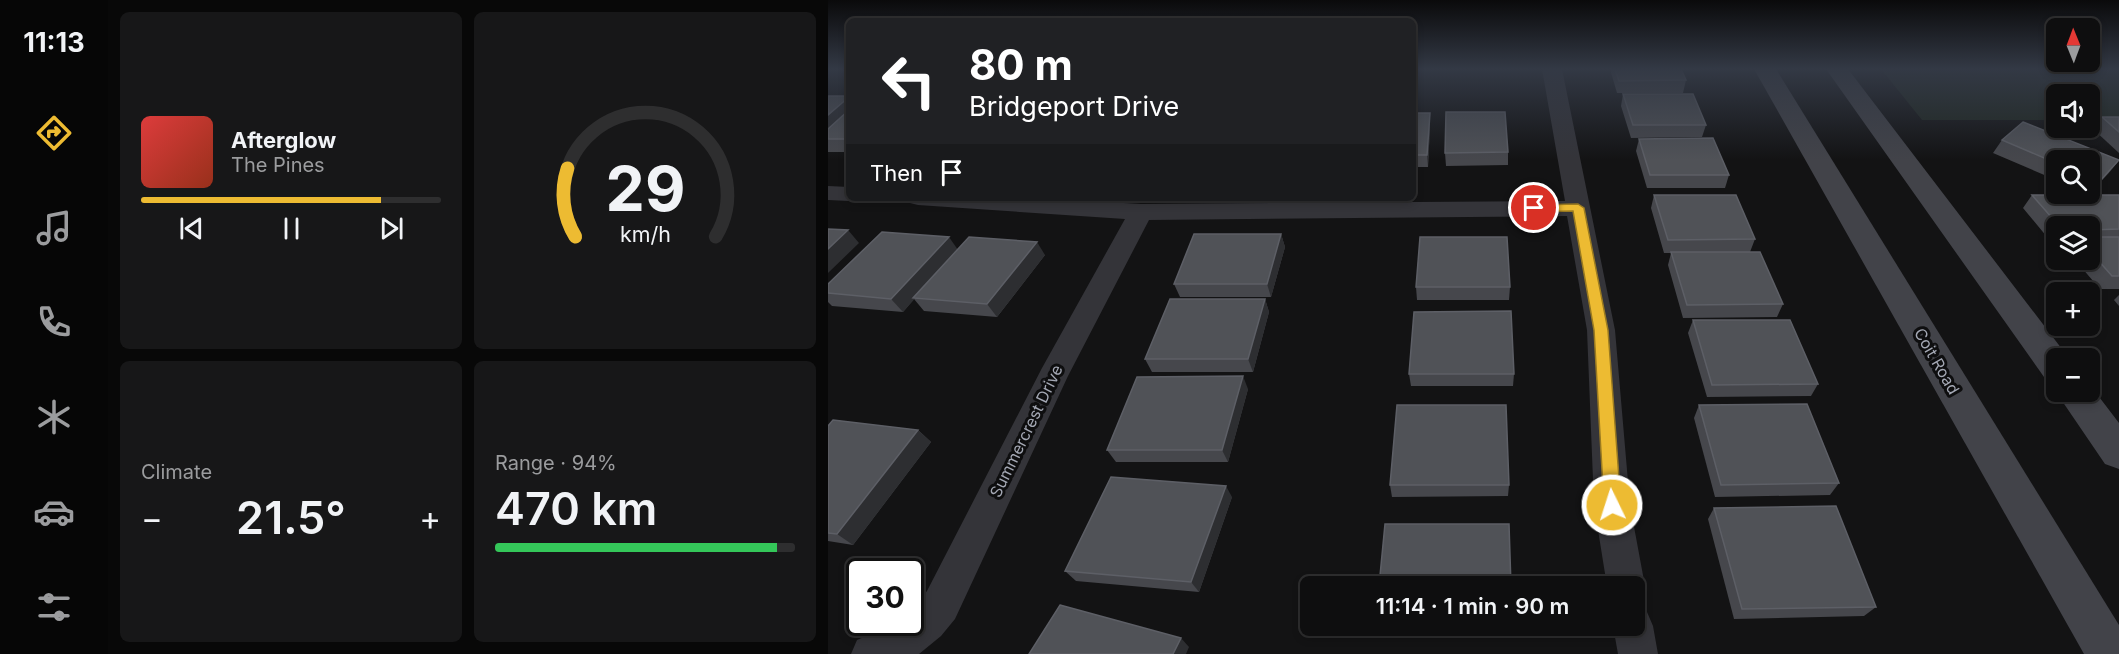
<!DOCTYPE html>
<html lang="en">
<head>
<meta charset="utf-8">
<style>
  body { margin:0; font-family:Inter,sans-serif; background:#171718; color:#f1f3f6; height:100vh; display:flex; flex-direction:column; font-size:22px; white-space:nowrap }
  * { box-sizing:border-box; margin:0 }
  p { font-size:20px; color:#9b9c9e }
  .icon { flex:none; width:33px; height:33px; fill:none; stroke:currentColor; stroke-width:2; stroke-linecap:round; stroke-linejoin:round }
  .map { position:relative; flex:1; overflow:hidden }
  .sheet { display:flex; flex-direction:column; gap:12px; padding:12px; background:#080808; width:720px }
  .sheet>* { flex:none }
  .top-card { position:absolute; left:18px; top:18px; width:570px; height:183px; border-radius:9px; box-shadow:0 3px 9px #0003,0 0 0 2px #2e2e2f; background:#202124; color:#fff; overflow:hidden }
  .needle { width:39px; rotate:359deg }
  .controls { position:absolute; left:1218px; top:18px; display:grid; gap:12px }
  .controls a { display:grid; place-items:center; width:54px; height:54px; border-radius:9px; background:#0e0e0f; box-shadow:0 3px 9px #0003,0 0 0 2px #2e2e2f; font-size:30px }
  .speed { position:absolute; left:18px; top:558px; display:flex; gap:12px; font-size:30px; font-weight:700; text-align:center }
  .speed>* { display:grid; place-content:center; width:78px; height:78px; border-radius:50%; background:#0e0e0f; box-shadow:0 3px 9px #0003,0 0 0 2px #2e2e2f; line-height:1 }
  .speed .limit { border:3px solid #111; border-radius:9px; background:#fff; color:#111 }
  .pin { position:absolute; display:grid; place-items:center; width:51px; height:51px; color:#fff; margin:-26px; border:3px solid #fff; border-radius:50%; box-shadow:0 2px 6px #0007 }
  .me { position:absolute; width:66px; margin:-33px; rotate:356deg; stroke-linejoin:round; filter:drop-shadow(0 0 4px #0008) }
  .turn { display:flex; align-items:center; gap:21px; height:126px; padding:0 24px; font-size:27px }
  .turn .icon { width:78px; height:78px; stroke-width:2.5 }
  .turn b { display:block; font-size:42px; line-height:51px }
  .then { display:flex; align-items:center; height:57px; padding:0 24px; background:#0003; gap:12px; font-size:22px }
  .big { font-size:45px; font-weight:600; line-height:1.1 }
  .sheet .widget { flex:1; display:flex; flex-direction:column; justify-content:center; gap:9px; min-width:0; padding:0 21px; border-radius:9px; background:#171718 }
  .sheet .dial { align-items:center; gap:0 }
  .dial svg { height:156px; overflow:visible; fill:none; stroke:#2e2e2f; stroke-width:7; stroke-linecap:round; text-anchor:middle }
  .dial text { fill:#f1f3f6; stroke:none }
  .song { display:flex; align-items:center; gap:18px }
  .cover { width:72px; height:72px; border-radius:9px; background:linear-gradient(135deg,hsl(0 70% 55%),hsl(10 70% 35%)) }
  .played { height:6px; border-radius:3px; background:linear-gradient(90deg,#edbb32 80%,#2e2e2f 80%) }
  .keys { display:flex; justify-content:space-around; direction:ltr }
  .heat { display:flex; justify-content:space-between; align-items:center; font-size:33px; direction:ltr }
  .charge { height:9px; border-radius:4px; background:linear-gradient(90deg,#34c759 94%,#2e2e2f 0) }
  .sheet .tiles { flex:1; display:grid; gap:12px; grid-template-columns:repeat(2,1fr) }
  .trip { position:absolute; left:472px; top:576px; width:345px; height:60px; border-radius:9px; background:#0e0e0f; box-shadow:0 3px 9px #0003,0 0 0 2px #2e2e2f; font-weight:600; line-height:60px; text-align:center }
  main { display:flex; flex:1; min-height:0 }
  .dock { display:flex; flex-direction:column; width:108px; justify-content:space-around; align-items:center; background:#060606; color:#9b9c9e }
  .dock .icon { width:42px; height:42px }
  .dock .active { color:#edbb32 }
  .dock b { font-size:27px; color:#f1f3f6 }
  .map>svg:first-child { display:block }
  .green { fill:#1f2720 }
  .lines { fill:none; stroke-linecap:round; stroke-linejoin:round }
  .street { fill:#343439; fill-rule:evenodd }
  .secondary { fill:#424349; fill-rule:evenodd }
  .wall { fill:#46474c }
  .shaded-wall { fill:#2d2e31 }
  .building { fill:#505257; stroke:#5d5f66; stroke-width:1.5 }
  .route { fill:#edbb32; stroke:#9a7a20; stroke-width:1.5 }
  .labels { text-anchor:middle; stroke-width:6; stroke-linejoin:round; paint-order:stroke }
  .street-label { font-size:16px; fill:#a4a8b4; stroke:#0e0e0f }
</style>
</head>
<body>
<main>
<nav class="dock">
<b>11:13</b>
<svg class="icon active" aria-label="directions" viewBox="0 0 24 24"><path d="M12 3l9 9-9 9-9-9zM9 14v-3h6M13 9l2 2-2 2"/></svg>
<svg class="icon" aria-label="music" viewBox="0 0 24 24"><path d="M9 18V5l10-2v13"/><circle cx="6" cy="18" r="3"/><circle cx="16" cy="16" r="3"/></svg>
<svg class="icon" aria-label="phone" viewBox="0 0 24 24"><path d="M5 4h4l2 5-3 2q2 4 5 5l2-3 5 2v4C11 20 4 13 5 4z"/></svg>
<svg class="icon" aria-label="climate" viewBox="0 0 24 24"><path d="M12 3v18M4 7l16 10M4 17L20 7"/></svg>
<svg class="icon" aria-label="car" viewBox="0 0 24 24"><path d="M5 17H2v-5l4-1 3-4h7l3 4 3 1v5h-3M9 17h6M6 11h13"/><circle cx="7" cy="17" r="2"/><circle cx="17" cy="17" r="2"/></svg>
<svg class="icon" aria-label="filters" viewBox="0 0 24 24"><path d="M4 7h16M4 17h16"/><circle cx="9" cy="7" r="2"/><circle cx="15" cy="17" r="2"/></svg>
</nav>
<section class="sheet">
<div class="tiles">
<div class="widget">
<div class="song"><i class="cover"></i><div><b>Afterglow</b><p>The Pines</p></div></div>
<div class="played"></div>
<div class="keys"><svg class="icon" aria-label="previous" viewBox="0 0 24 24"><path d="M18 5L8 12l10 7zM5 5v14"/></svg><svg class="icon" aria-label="pause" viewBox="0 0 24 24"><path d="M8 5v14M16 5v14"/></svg><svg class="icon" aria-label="next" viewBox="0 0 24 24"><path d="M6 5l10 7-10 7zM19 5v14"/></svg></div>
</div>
<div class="widget dial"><svg viewBox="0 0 100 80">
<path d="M14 69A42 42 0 1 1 86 69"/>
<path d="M14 69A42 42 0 0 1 10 34" stroke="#edbb32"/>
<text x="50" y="56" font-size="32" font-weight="700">29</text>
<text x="50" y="72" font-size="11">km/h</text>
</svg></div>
<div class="widget"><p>Climate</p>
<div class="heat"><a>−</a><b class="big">21.5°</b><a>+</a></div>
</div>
<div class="widget"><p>Range · 94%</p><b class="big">470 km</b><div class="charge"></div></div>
</div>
</section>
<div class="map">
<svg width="1291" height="654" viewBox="0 0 1291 654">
  <rect width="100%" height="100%" fill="#131314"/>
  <path class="green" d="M1053,69H1291V120H1262V94H1228V120H1094Z"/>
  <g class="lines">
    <g class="street">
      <path d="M714,69H734L787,330L802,505L817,586L811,599L807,601V586H779L766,505L759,330L739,216L321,220L240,376L127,619L113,636L91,654H23L29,640C46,633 64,622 82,622V611L99,591L214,368L297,219L90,205L82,203L78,198H210L313,204L737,201Z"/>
      <path d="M0,186L21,187V198H30L21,201L0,200Z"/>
      <path d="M807,607L819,612L825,626L830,654H790L785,626H807Z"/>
    </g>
    <g class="secondary">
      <path d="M926,69H948L1291,625V654H1256Z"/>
      <path d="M998,69H1020L1240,357L1228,358V380L1216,377Z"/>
      <path d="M1262,385L1291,423V469L1277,464L1228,392H1262Z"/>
    </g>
  </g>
  <g class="wall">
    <path d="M782,69H853L858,80L855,93H789Z"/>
    <path d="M795,94L878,125L874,137L803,138L793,106Z"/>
    <rect x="0" y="96" width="21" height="56"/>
    <path d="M585,113H602V126L600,167H585Z"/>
    <path d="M1274,117H1291V153L1265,129Z"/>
    <path d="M811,139L901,175L897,188H819L808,151Z"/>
    <path d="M1174,140L1291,160L1262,193V160H1228V180L1165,153Z"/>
    <path d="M680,152V165L618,166L617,153Z"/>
    <path d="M826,195L927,239L922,252L955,304L949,317L855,318L840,265L843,253H836L823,208Z"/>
    <path d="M1204,195H1291V289H1272L1247,260H1262V226H1228V243H1224L1195,208Z"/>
    <path d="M453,234L457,247L443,297H352L346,284Z"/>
    <path d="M130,249L217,255L169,317L96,311L86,299L75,312L4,306L0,302V284Z"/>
    <path d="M588,287H682L681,300H589Z"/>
    <path d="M1291,295V306L1286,300Z"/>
    <path d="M437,299L441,312L425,372H324L317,359Z"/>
    <path d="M865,320L990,384L983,396L879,397L860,333Z"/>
    <path d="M581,374H686L685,386H583Z"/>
    <path d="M420,389L400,462H288L279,450Z"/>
    <path d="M871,405L1011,483L1002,495L887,497L866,418Z"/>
    <path d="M0,425L90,430L103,442L25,545L0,541Z"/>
    <path d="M562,485H681L680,496L564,497Z"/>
    <path d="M404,497L371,592L248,581L237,571Z"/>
    <path d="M886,508L1048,607L1036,616L906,619L880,519Z"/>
    <path d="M685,628L684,637L550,638L547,629Z"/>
  </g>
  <g class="shaded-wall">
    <path d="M21,97V117L0,136V115Z"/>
    <path d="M602,113V126L600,167L599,155Z"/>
    <path d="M1291,160L1281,173L1262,193L1272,181Z"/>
    <path d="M20,230L31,243L0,273V249Z"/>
    <path d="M453,234L457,247L443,297L439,284Z"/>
    <path d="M121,237L130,250L75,312L63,299Z"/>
    <path d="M209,242L217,255L169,317L159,304Z"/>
    <path d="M437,299L441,312L425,372L420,359Z"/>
    <path d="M415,376L420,389L400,462L394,450Z"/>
    <path d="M90,430L103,442L25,545L9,534Z"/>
    <path d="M398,486L404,497L371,592L363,582Z"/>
    <path d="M353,638L361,647L358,654H345Z"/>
  </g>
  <g class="building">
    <path d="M787,69H853L858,80L791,81Z"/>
    <path d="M795,94H865L878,125H805Z"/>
    <path d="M0,96H21V97L0,115Z"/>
    <path d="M21,110V139H0V129Z"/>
    <path d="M618,112H677L680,152L617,153Z"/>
    <path d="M585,113H602L599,155H585Z"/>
    <path d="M1274,117H1291V132Z"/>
    <path d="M1195,122L1291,160L1272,181L1262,177V160H1228V163L1174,140Z"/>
    <path d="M885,138L901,175H822L811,139Z"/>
    <path d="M826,195H908L927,239L840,240Z"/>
    <path d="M1204,195H1291V229L1262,230V226H1231Z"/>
    <path d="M0,229L20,230L0,249Z"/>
    <path d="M54,232L121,237L63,299L0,293V284Z"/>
    <path d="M366,234H453L439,284H346Z"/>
    <path d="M141,237L209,242L159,304L85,298Z"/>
    <path d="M592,237H679L682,287H588Z"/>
    <path d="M1262,237H1291V276H1284L1262,251Z"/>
    <path d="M843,252H932L955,304L859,305Z"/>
    <path d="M342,299H437L420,359H317Z"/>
    <path d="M683,311L686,374H581L586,312Z"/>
    <path d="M865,320H962L990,384L884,385Z"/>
    <path d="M415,376L394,450H279L309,377Z"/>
    <path d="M979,404L1011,483L893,485L871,405Z"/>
    <path d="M569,405H678L681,485H562Z"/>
    <path d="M5,420L90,430L9,534L0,533V426Z"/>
    <path d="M283,477L398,486L363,582L237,571Z"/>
    <path d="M1008,506L1048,607L914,609L886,508Z"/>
    <path d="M557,524H681L683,586H551Z"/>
    <path d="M232,605L353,638L345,654H201Z"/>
    <path d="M547,626H685V628L547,629Z"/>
  </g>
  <linearGradient id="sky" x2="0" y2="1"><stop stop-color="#0a0a0b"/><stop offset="0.43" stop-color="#333945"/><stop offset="1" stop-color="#333945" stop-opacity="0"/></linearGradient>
  <rect width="1291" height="160" fill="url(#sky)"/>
  <path class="route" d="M750,204L756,208L780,330L793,505L790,510L784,512L778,510L776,505L766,330L745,211L706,212L700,208L706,205Z"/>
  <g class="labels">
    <g class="street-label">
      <text transform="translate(1109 361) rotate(60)" y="6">Coit Road</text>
      <text transform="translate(198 431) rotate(-64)" y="6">Summercrest Drive</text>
    </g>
  </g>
</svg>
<div class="controls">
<a><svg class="needle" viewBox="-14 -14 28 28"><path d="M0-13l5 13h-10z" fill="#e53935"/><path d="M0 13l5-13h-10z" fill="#9b9c9e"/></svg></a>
<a><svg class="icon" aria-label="sound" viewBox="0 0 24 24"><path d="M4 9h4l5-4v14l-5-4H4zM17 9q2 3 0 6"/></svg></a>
<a><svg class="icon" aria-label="search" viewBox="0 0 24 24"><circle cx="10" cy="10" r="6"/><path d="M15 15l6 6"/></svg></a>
<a><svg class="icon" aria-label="layers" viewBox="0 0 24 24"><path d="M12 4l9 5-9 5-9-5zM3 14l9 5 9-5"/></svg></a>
<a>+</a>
<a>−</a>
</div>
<div class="speed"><div class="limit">30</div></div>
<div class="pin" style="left:706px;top:208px;background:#d93025"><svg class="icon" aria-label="arrive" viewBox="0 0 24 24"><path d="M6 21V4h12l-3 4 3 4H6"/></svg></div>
<svg class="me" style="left:784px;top:505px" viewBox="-20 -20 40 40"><circle r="17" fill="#edbb32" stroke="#fff" stroke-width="3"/><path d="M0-11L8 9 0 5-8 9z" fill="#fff"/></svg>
<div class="trip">11:14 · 1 min · 90 m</div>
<div class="top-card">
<div class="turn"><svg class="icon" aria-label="left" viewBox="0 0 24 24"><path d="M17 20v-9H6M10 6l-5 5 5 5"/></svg><div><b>80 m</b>Bridgeport Drive</div></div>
<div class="then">Then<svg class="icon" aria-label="arrive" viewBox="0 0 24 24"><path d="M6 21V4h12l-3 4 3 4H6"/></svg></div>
</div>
</div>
</main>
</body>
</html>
